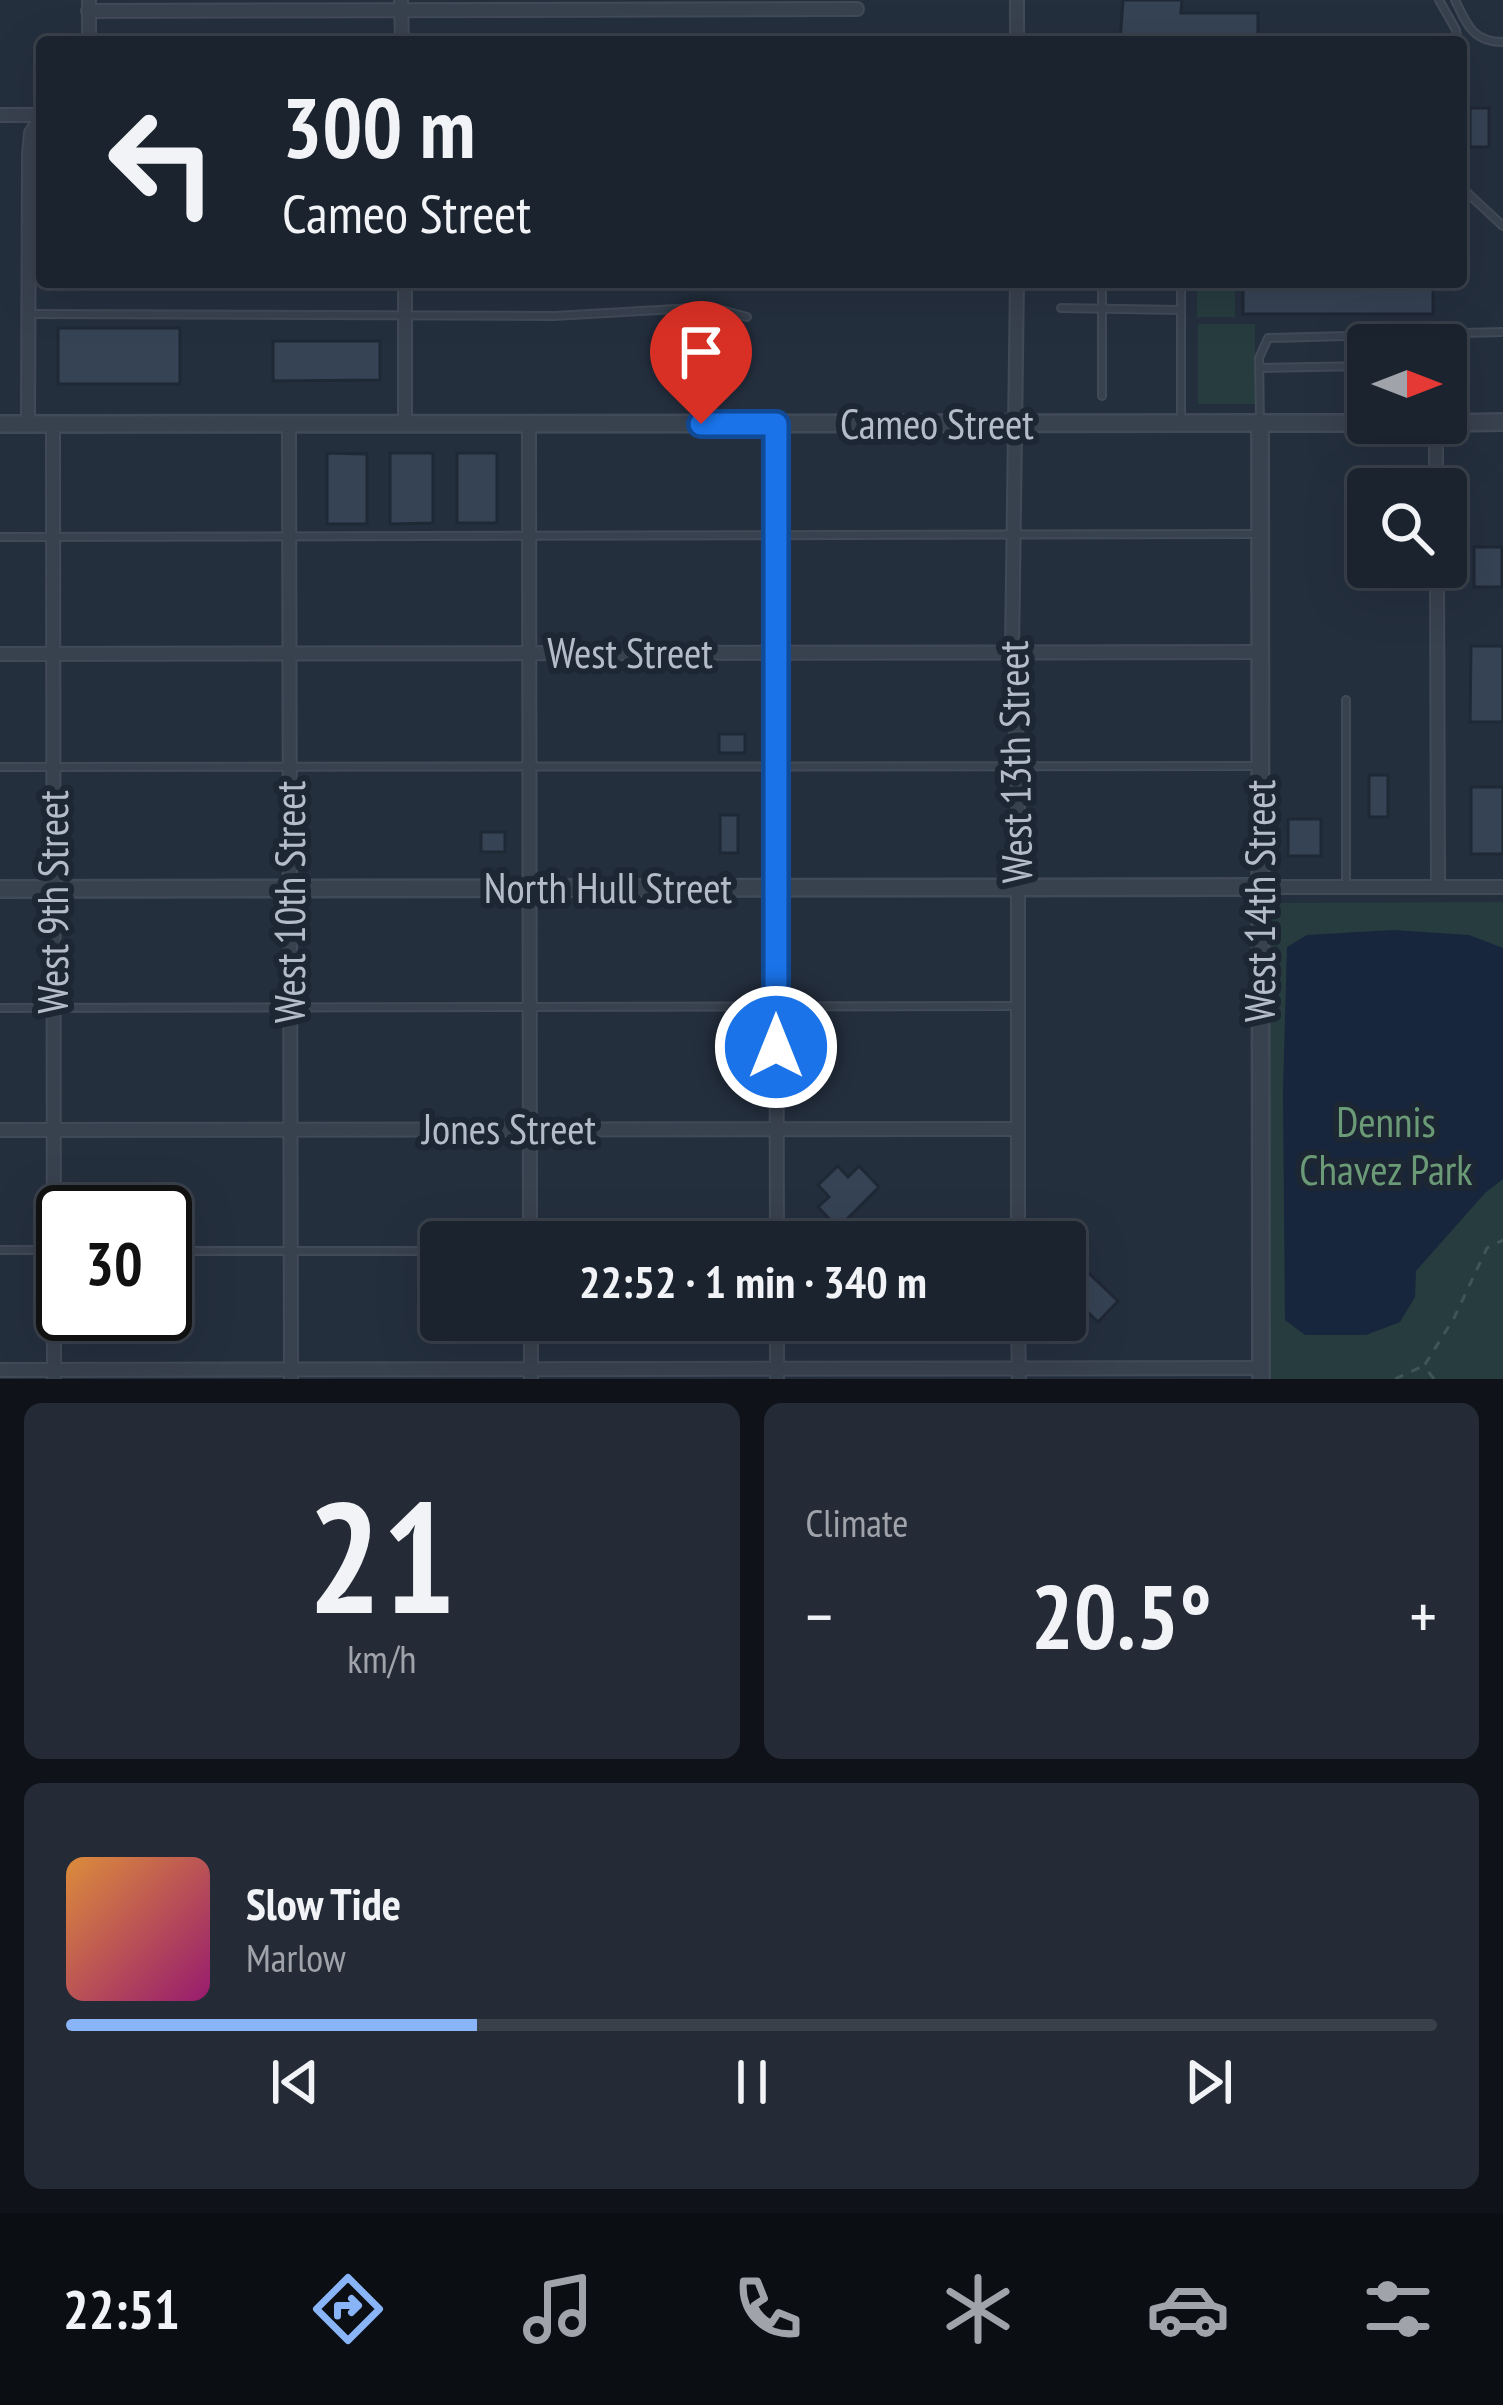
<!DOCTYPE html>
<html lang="en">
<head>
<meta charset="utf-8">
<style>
  body { margin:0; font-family:"PT Sans Narrow",sans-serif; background:#242b36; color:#f1f3f6; height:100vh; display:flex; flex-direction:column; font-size:45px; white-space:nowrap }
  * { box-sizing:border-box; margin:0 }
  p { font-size:39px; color:#a0a4aa }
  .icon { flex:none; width:66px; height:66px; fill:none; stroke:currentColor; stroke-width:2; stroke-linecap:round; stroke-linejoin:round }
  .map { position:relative; height:1379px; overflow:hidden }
  .drawer { display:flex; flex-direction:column; gap:24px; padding:24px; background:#0f1319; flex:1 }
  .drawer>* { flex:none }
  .top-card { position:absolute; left:36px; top:36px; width:1431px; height:252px; border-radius:12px; box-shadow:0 12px 48px #0002,0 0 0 3px #39404a; background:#1b232e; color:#f1f3f6; overflow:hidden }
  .needle { width:78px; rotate:90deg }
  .tools { position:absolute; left:1347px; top:324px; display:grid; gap:24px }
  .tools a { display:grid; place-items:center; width:120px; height:120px; border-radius:12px; background:#1b232e; box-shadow:0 12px 48px #0002,0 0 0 3px #39404a; font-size:60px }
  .speed { position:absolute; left:36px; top:1185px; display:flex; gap:24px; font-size:60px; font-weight:700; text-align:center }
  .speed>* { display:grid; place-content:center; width:156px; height:156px; border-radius:50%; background:#1b232e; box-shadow:0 12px 48px #0002,0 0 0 3px #39404a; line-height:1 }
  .speed .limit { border:6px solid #111; border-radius:18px; background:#fff; color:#111 }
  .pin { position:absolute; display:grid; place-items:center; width:102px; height:102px; color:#fff; margin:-123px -51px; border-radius:50% 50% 50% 0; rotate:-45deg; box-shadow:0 0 12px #0007 }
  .pin .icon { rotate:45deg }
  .me { position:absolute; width:132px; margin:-66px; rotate:0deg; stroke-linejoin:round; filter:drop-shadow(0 0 9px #0008) }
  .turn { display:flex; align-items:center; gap:42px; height:252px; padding:0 48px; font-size:54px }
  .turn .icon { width:156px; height:156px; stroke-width:2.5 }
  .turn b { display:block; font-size:84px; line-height:102px }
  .big { font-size:90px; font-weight:800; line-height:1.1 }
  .drawer .tile { flex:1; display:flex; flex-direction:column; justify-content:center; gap:18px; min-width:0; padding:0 42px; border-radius:18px; background:#242b36 }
  .drawer .dial { align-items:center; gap:0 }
  .dial b { font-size:156px; line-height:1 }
  .song { display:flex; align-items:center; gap:36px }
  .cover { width:144px; height:144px; border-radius:18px; background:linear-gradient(135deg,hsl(30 70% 55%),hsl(320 70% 35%)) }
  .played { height:12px; border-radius:6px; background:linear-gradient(90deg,#8ab4f8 30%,#39404a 30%) }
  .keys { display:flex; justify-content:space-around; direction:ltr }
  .heat { display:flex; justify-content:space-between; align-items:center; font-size:66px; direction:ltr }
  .drawer .tiles { flex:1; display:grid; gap:24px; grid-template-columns:1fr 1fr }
  .tile:last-child { grid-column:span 2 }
  .trip { position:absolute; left:420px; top:1221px; width:666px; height:120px; border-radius:12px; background:#1b232e; box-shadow:0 12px 48px #0002,0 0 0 3px #39404a; font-weight:800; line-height:120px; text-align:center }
  .dock { display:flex; height:192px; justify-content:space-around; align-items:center; background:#0b0e12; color:#a0a4aa }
  .dock .icon { width:84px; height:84px }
  .dock .active { color:#8ab4f8 }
  .dock b { font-size:54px; color:#f1f3f6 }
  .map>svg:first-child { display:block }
  .green { fill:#263c3f }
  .water { fill:#17263c }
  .building { fill:#364354; stroke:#1f2835; stroke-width:3 }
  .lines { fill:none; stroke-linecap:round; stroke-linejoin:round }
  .service-casing { stroke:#414a57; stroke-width:10 }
  .minor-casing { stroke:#414a57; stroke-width:16 }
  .tertiary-casing { stroke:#414a57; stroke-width:20 }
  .path { stroke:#3f5557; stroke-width:3; stroke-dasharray:9 9; stroke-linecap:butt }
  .service { stroke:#38414e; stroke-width:6 }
  .minor { stroke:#38414e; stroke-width:12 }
  .tertiary { stroke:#38414e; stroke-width:15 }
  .route-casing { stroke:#114b97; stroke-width:30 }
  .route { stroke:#1a73e8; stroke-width:21 }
  .labels { text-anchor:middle; stroke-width:12; stroke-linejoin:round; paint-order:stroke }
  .street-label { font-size:42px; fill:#b4bcc9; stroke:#1d2633 }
  .park-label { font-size:42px; fill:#6b9a76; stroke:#1d2633 }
</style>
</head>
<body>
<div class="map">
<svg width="1503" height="1379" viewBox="0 0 1503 1379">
  <rect width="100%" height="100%" fill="#242f3e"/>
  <g class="green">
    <rect x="1197" y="282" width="38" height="35"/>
    <rect x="1198" y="324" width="57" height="80"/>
    <path d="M1503,902V1379H1270V913L1278,903Z"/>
  </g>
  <path class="water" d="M1393,930L1469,935L1503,948V1179L1485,1193L1416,1271L1415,1297L1400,1322L1366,1335H1305L1285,1320L1283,1092L1287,947L1307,935Z"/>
  <g class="building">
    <path d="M1123,0H1182L1181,13H1258V42H1120Z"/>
    <rect x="1470" y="108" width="19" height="39"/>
    <rect x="1243" y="282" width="190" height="32"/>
    <rect x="58" y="328" width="122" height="56"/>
    <path d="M273,341H380V380L273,381Z"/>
    <path d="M327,453L367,454V524H327Z"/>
    <path d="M390,453H433V523L390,524Z"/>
    <rect x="457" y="453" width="40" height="70"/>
    <rect x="1474" y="547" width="28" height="40"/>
    <path d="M1471,646H1503V722H1470Z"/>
    <rect x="719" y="734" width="26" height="19"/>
    <rect x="1369" y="775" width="19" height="42"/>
    <rect x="1471" y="787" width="32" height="67"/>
    <rect x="720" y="815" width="18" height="38"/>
    <rect x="1288" y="819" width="33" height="37"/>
    <rect x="481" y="832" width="24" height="20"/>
    <path d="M838,1166L848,1177L859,1166L879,1187L838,1228L818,1207L829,1197L818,1185Z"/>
    <path d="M1077,1262L1118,1301L1098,1322L1087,1311L1076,1322L1065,1311V1274Z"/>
  </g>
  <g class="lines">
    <defs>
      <g id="service">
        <path d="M1439,0L1456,30L1458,42"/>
        <path d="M1455,0C1467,25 1473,42 1503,42"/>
        <path d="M1461,187L1503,226"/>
        <path d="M1181,282V420"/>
        <path d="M1061,308L1181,310"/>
        <path d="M29,314L554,316L711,307L747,317"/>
        <path d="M1260,368L1368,366"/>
        <path d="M1102,396V282"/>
        <path d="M1260,420L1259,358L1268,338L1503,332"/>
        <path d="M0,537L1256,534"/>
        <path d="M1346,700V887"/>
        <path d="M0,767L1256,766"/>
        <path d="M0,1008L1014,1006"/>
        <path d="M0,1250H63"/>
        <path d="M165,1251H441"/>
      </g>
      <g id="minor">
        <path d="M89,0V42"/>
        <path d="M1017,0V42"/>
        <path d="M401,1L402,42"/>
        <path d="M88,11L857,9"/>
        <path d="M0,115H42"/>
        <path d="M405,282V424"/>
        <path d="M1017,282L1012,652L1018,764V1242"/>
        <path d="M1436,423V489"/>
        <path d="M28,424L29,154L31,133L42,116"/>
        <path d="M529,424L530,1242"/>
        <path d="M775,424L777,1242"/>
        <path d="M53,425L54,1379"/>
        <path d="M289,425L291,1379"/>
        <path d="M1437,567L1438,887"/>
        <path d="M0,654L1260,652"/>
        <path d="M1260,887H1503"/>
        <path d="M0,1130L1018,1129"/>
        <path d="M531,1320V1379"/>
        <path d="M777,1320V1379"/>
        <path d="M1018,1320L1019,1379"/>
        <path d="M0,1370L1261,1368"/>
      </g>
      <g id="tertiary">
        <path d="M1260,423L1261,1379"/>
        <path d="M1446,423L1503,422"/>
        <path d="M0,424L1442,423"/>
        <path d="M0,889L1260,887"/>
      </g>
    </defs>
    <use href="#service" class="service-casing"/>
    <use href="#minor" class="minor-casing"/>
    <use href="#tertiary" class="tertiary-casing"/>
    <g class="path">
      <path d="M1395,1379L1421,1367"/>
      <path d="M1434,1379L1424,1366L1454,1318L1487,1248L1503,1240"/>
    </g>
    <use href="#service" class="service"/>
    <use href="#minor" class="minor"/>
    <use href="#tertiary" class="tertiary"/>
  </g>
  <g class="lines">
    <defs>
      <path id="route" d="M701,424H776V1047"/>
    </defs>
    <use href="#route" class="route-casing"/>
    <use href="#route" class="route"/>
  </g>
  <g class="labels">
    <g class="street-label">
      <text x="937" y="439">Cameo Street</text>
      <text x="630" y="668">West Street</text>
      <text transform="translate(1015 762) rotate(-91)" y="15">West 13th Street</text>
      <text x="608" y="903">North Hull Street</text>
      <text transform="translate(1260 901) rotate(-90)" y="15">West 14th Street</text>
      <text transform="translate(53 902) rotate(-90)" y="15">West 9th Street</text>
      <text transform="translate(290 902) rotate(-90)" y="15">West 10th Street</text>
      <text x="509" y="1144">Jones Street</text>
    </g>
    <g class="park-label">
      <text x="1386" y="1137">Dennis<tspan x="1386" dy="48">Chavez Park</tspan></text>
    </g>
  </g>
</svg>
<div class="tools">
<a><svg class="needle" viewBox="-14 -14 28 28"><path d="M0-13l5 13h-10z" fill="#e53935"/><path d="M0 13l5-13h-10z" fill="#a0a4aa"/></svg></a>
<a><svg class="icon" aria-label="search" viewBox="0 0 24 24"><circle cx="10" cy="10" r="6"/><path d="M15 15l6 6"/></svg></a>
</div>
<div class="speed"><div class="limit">30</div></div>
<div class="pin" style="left:701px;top:424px;background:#d93025"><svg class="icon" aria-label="arrive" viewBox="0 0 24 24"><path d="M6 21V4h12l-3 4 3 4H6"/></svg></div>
<svg class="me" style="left:776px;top:1047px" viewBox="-20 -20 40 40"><circle r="17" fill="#1a73e8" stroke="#fff" stroke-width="3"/><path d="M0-11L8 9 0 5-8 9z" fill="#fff"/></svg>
<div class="trip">22:52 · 1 min · 340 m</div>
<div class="top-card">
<div class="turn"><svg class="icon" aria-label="left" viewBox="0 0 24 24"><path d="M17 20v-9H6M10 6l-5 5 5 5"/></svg><div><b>300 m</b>Cameo Street</div></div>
</div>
</div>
<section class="drawer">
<div class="tiles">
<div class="tile dial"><b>21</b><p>km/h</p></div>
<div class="tile"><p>Climate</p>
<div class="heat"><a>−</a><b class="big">20.5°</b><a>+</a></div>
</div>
<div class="tile">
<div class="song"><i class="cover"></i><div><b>Slow Tide</b><p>Marlow</p></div></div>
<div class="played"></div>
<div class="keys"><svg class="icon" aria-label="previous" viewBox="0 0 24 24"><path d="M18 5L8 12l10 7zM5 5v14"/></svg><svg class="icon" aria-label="pause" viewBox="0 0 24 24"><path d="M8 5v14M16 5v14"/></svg><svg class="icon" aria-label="next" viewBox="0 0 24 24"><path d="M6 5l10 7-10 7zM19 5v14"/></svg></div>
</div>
</div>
</section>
<nav class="dock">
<b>22:51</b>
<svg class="icon active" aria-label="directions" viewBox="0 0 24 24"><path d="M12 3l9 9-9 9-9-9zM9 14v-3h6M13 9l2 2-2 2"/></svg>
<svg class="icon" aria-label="music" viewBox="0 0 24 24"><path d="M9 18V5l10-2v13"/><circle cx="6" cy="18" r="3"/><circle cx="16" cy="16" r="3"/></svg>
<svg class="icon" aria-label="phone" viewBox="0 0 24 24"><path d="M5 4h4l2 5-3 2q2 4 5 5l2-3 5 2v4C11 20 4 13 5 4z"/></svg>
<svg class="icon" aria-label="climate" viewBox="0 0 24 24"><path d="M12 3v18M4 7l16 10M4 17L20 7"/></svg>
<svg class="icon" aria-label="car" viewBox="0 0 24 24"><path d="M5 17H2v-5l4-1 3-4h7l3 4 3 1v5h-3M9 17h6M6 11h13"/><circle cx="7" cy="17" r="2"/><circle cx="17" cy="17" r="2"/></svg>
<svg class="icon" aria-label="filters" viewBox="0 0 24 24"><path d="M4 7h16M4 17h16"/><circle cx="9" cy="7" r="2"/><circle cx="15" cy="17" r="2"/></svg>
</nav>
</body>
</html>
